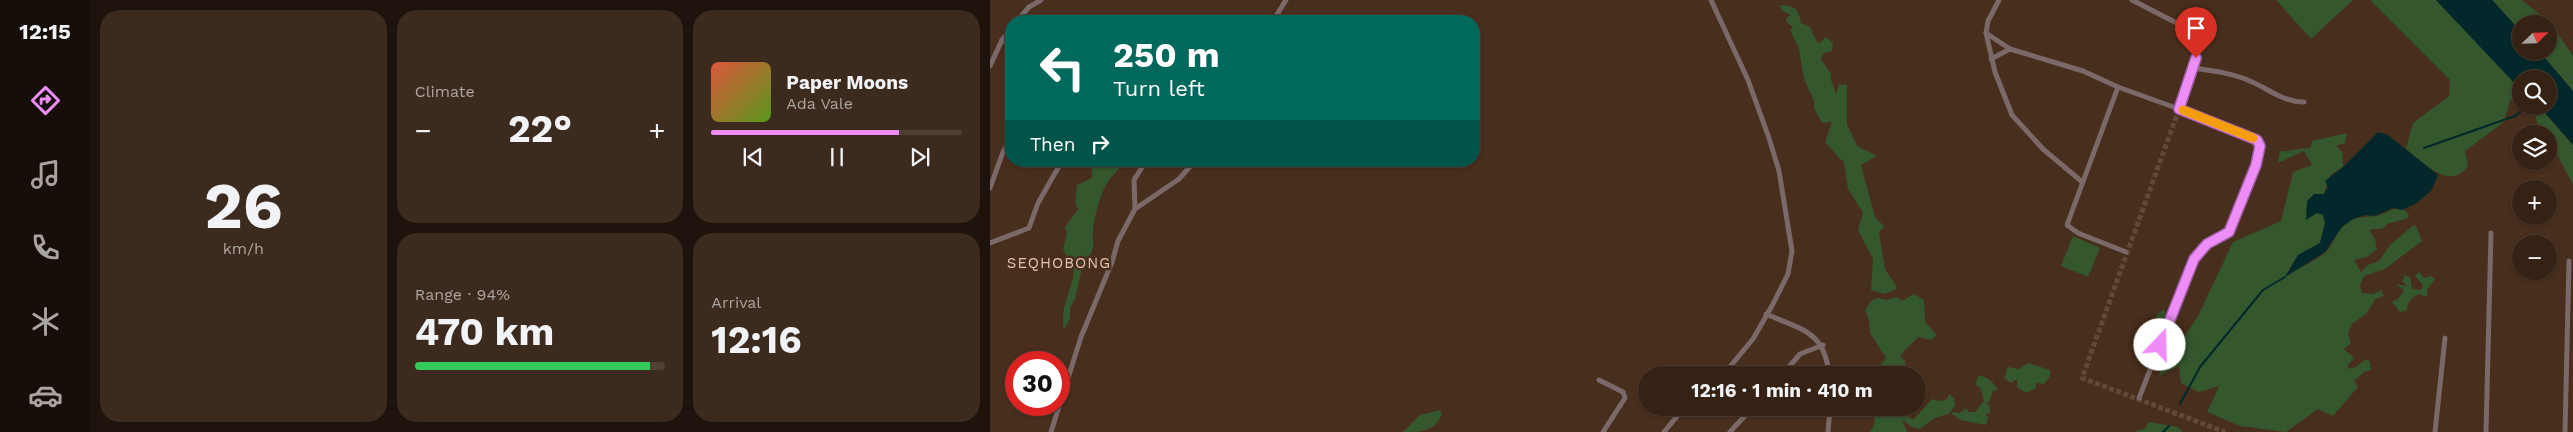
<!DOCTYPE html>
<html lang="en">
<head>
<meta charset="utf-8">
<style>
  body { margin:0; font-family:"Work Sans",sans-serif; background:#3d2a1e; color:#f1f3f6; height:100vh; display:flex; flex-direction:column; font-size:19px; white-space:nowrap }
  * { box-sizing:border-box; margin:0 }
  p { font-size:16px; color:#aaa4a0 }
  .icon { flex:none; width:28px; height:28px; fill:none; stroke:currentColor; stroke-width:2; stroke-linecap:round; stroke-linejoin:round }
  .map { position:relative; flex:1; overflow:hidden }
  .drawer { display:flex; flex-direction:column; gap:10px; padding:10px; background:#1e130c; width:900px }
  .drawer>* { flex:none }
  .hud { position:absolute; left:15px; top:15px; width:475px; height:152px; border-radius:20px; box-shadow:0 1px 4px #0004,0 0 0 1px #503f34; background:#00695c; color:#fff; overflow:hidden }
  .needle { width:32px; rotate:67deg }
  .buttons { position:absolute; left:1522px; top:15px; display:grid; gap:10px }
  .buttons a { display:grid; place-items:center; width:45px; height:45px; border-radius:50%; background:#362215; box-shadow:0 1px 4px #0004,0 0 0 1px #503f34; font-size:25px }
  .speed { position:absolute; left:15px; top:351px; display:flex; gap:10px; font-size:25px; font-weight:700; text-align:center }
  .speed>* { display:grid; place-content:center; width:65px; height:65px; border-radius:50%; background:#362215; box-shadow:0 1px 4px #0004,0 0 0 1px #503f34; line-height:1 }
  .speed .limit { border:8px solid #d22; background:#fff; color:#111 }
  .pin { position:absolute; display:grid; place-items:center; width:42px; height:42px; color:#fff; margin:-51px -21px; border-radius:50% 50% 50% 0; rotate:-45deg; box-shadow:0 0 5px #0007 }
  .pin .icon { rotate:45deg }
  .me { position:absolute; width:55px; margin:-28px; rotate:21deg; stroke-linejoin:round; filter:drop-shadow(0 0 4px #0008) }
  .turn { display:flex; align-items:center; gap:18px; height:105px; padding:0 25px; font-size:22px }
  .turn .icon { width:65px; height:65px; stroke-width:2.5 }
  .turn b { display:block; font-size:35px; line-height:42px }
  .then { display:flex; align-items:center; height:48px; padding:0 25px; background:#0003; gap:10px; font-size:19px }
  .big { font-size:38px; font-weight:700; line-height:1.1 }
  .drawer .card { flex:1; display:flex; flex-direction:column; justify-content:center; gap:8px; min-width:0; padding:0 18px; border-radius:20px; background:#3d2a1e }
  .drawer .dial { align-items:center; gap:0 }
  .dial b { font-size:65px; line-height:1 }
  .song { display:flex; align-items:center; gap:15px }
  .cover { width:60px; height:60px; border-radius:8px; background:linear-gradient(135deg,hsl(10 70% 55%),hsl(90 70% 35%)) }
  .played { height:5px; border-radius:2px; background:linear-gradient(90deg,#ee8cf8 75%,#503f34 75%) }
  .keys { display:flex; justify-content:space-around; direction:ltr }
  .heat { display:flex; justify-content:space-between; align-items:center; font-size:28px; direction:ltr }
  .charge { height:8px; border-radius:4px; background:linear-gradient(90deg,#34c759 94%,#503f34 0) }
  .drawer .tiles { flex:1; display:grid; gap:10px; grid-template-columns:repeat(3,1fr) }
  .card:first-child { grid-row:span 2 }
  .trip { position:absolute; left:648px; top:366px; width:288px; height:50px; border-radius:25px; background:#362215; box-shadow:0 1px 4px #0004,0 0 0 1px #503f34; font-weight:700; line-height:50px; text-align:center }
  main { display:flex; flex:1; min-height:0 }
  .tab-bar { display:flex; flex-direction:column; width:90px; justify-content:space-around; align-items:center; background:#160e08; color:#aaa4a0 }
  .tab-bar .icon { width:35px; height:35px }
  .tab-bar .on { color:#ee8cf8 }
  .tab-bar b { font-size:22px; color:#f1f3f6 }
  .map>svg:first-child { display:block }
  .green { fill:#34572d }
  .water { fill:#03282b }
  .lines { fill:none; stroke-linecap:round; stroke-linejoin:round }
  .stream { stroke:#03282b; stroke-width:2 }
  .street-tunnel { stroke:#614837; stroke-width:5; stroke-dasharray:5 2.5; stroke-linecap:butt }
  .street { stroke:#7a6968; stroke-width:5 }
  .route-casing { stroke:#9b5ba1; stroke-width:12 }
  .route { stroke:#ee8cf8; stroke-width:9 }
  .slow { stroke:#f59e0b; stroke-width:9 }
  .labels { text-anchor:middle; stroke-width:5; stroke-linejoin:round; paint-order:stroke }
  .neighbourhood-label { font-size:15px; letter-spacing:1px; fill:#e4c3ad; stroke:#482e1c }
</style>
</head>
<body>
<main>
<nav class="tab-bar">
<b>12:15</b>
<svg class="icon on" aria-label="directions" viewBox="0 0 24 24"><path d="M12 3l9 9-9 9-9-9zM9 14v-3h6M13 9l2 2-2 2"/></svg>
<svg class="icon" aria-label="music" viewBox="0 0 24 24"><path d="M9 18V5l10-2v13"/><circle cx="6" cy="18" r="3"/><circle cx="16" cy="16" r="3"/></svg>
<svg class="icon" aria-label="phone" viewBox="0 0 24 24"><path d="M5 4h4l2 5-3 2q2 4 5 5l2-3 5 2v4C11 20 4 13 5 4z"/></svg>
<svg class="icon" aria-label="climate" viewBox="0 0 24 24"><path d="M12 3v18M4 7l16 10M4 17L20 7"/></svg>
<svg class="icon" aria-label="car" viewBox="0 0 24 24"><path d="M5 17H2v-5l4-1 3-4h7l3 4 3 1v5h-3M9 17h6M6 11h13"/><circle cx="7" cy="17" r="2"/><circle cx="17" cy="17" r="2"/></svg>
</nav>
<section class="drawer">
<div class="tiles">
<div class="card dial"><b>26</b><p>km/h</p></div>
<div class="card"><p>Climate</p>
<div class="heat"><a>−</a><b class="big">22°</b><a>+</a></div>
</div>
<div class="card">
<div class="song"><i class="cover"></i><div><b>Paper Moons</b><p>Ada Vale</p></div></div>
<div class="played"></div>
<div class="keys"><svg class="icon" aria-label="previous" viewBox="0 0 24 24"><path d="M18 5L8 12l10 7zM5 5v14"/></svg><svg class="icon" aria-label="pause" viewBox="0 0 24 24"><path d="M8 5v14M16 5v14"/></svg><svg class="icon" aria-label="next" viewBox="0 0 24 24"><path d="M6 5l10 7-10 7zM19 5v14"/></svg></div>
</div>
<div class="card"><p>Range · 94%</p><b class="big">470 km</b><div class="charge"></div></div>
<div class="card"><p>Arrival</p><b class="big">12:16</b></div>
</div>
</section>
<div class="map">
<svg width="1583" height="432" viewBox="0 0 1583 432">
  <rect width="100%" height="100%" fill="#482e1c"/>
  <g class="green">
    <path d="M1286,0H1363L1321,39Z"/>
    <path d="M1380,0H1446L1531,90V105L1520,100L1514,122L1475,151L1478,166C1459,192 1433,162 1416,149L1423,123L1459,96L1460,80Z"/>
    <path d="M1502,0H1532L1561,24L1583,56V91L1549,51H1559V24H1531V32Z"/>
    <path d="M790,5C804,5 809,9 811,23L820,27L827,42L830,43L836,37L843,43L842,51L833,53L831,59L841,74V80L846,94L849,84L857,85V124L867,146L887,156L871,165L885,217L894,226L889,233L895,269L907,287L905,290L894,294L881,290L883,259L868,230L873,213L858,189L854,163L835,142L842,122L832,123L824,108V101L814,79L809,49L800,30L803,27L796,21V18L801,15L792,11Z"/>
    <path d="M1533,106H1549L1583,145V185L1568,156L1559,145V134H1550L1544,111Z"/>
    <path d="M1357,133L1355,143L1346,146L1352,152L1353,167L1340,175L1334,194L1316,220L1327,212L1333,215L1335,223L1330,243L1308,255L1296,276C1307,269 1327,260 1336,252C1343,245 1346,233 1353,226C1363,216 1372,218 1385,216C1398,215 1408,201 1419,215L1418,218L1397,224L1394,228L1379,230L1385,239L1387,249L1377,257L1364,260L1371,272L1378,265L1389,261L1400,245L1425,224L1432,241L1395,269L1374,276L1370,285L1372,293L1383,294L1391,290L1394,296L1385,299L1377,313L1362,324L1358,333L1361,343L1354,349L1364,358L1358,365V369L1366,367L1376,359L1380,362L1381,370L1374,372L1364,381L1368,387L1343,416L1328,409L1296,432L1250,426L1217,412L1229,386L1209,392L1191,383L1189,366L1168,376L1208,316L1243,242L1291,221L1303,172L1322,165L1314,151L1288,163L1290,151C1300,152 1309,148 1320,148L1322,141Z"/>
    <path d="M106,161H134C130,170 122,174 117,183C110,194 99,233 104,245L98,261L92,268L85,299L80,308V319L74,330C69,309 81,292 84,272L73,249L77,234L75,227L88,209L85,203L87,185L102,178V168Z"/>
    <path d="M1083,236L1110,248L1098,277L1071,266Z"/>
    <path d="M1429,272L1434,278L1441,276L1445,279L1437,290V297L1429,294C1422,297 1417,302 1417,310L1410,312L1402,302L1409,298L1414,290L1406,284L1417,286L1412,281L1415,275L1420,277L1422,289L1431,290L1433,285L1425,276Z"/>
    <path d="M924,294L934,300L935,322L947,335L941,340L928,337L910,356L915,361L916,375H890L891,364L896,358L880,333L879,320L875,310L882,300L888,298L896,300L907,297L912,301Z"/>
    <path d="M1174,309C1176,318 1175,323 1166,328L1165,338L1168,344L1160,350L1161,357L1157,363L1151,364L1149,360L1158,349L1157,342L1163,336L1167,315Z"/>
    <path d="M1038,363L1060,370V376L1054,384L1046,383V388L1036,393L1027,387V379L1021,383L1014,378L1018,367L1029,369Z"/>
    <path d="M989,375C997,377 1005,383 1008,390L1003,391L999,402L996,403L1000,406V413L996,414L998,418L996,425L970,420L962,414L963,412L969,413L976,408L979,412H985L994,401L991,389L985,384Z"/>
    <path d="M959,394L964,398L965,405L959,414L944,418L930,429L920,426L912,419L917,432H880L884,425L885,408H917L912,412L923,420L942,399L949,401L956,400Z"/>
    <path d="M450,410L452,414C445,432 430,432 413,432L430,415Z"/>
    <path d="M1159,422L1188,427L1193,432H1144L1154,429Z"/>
  </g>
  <g class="water">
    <path d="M1446,0H1502L1504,2L1531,32V51H1549L1583,91V145L1549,106H1559V79H1531V90Z"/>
    <path d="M1388,132L1398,135L1448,175L1441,191L1427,203L1412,210L1403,208L1385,216L1375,215L1363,219L1352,227L1335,252L1295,277L1308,255L1330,243L1335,223L1333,215L1327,213L1316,220L1317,201L1324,194H1334L1338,187L1335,181L1353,167Z"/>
  </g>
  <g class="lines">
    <g class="stream">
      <path d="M1434,148L1525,116L1537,106"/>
      <path d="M1190,404L1210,367L1273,290L1295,277"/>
      <path d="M1173,432L1179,426"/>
    </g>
    <path class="street-tunnel" d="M1189,109L1092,378L1235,432"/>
    <g class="street">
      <path d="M721,0L758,80L779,138L789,171L802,251L798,274L783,304L763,339L733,375"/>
      <path d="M1009,0L998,21L996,33L1020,49L1093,71L1128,87L1189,109C1195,91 1216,48 1206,33L1142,0"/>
      <path d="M27,21L39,7L51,0"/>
      <path d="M283,21L296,0"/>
      <path d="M996,33L1005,72L1022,115L1053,149L1091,181"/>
      <path d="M12,40L21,45"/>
      <path d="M1001,59L1020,49"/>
      <path d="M0,66L12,40L21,29"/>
      <path d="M1203,68C1223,71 1242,73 1260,81C1279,89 1293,102 1314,102"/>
      <path d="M1128,87L1077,225L1088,233L1136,252"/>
      <path d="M0,188L13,152L21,139"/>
      <path d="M145,209L189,179L205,161"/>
      <path d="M0,243L39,228L48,203L72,161"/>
      <path d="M776,314C812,330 835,331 839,375"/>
      <path d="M792,375L810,354L833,345"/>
      <path d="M609,380L633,392L635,398L613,432"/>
      <path d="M1149,398L1204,259L1217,245L1239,232L1266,165L1270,147L1267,140L1189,109"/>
      <path d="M61,432L91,337L122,262L128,241L145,209L144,180L156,161"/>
      <path d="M674,432L694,408"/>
      <path d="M740,432L762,408"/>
      <path d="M838,432L840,408"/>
      <path d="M1445,432L1455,338"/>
      <path d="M1496,432L1501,233"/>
      <path d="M1575,432L1579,261"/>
    </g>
  </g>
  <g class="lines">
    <defs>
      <path id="route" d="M1170,345L1204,259L1217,244L1239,232L1266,165L1270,146L1267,140L1189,109L1206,58"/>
    </defs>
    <use href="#route" class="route-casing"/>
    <use href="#route" class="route"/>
    <path class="slow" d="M1193,110L1263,138"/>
  </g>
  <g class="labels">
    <g class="neighbourhood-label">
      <text x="69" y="268">SEQHOBONG</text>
    </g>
  </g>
</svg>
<div class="buttons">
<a><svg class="needle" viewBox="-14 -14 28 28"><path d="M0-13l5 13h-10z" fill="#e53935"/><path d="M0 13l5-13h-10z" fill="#aaa4a0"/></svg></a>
<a><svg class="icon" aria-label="search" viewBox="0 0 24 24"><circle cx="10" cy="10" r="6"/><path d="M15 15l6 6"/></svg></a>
<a><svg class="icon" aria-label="layers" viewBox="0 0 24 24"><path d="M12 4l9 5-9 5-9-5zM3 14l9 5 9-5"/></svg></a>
<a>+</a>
<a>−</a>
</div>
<div class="speed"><div class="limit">30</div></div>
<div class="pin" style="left:1206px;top:58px;background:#d93025"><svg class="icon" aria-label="arrive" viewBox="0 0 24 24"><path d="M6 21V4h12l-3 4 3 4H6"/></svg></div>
<svg class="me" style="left:1170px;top:345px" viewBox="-20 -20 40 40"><circle r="19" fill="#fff"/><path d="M0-13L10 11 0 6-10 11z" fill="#ee8cf8"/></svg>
<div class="trip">12:16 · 1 min · 410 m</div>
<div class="hud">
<div class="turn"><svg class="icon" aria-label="left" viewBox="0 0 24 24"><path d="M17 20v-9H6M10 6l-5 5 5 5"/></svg><div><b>250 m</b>Turn left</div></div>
<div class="then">Then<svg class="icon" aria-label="right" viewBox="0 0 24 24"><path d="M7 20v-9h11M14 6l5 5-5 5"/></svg></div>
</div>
</div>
</main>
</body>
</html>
